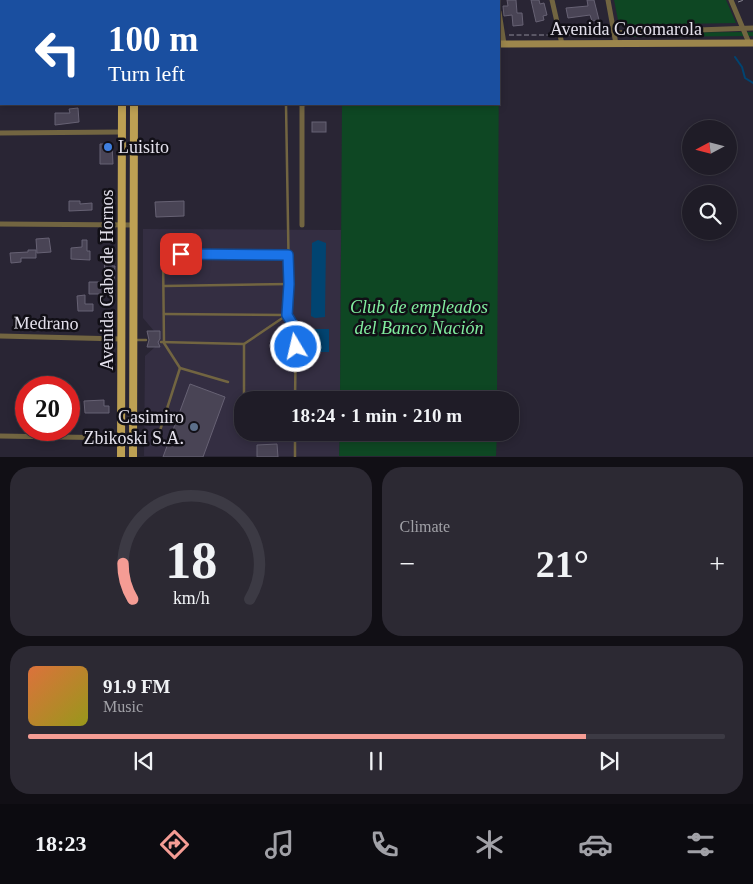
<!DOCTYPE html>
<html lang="en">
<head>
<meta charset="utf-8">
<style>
  body { margin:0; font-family:Georgia,serif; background:#2c2933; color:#f1f3f6; height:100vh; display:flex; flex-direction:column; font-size:19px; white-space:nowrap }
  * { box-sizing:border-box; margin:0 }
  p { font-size:16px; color:#a1a1a7 }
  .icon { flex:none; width:28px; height:28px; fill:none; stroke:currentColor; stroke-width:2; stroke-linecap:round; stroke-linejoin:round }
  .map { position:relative; height:457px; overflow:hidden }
  .sheet { display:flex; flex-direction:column; gap:10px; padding:10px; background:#110f15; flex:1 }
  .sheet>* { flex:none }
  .banner { position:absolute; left:0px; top:0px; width:500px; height:105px; box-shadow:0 2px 8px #0003,0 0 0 1px #3c3a44; background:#1a4fa0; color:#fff; overflow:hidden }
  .needle { width:32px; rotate:263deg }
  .tools { position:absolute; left:682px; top:120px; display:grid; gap:10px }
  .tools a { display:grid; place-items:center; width:55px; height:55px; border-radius:50%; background:#1f1c27; box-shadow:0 2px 8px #0003,0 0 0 1px #3c3a44; font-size:25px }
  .speed { position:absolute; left:15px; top:376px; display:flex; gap:10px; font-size:25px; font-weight:700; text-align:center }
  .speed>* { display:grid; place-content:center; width:65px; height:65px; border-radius:50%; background:#1f1c27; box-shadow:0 2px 8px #0003,0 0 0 1px #3c3a44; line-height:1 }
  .speed .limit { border:8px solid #d22; background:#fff; color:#111 }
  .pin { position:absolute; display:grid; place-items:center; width:42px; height:42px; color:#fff; margin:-21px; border-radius:10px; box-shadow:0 2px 8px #0006 }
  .me { position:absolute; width:55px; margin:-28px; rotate:351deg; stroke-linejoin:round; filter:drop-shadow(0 0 4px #0008) }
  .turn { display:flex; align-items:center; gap:18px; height:105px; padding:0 25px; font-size:22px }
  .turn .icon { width:65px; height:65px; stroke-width:2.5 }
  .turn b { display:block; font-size:35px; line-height:42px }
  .big { font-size:38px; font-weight:800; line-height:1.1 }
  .sheet .card { flex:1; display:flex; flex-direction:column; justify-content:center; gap:8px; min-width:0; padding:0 18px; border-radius:20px; background:#2c2933 }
  .sheet .dial { align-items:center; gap:0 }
  .dial svg { height:130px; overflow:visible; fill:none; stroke:#3c3a44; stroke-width:7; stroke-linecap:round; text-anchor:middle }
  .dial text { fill:#f1f3f6; stroke:none }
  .song { display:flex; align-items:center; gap:15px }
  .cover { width:60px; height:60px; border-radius:8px; background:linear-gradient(135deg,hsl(20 70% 55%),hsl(60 70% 35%)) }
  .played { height:5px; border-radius:2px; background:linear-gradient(90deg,#f59c94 80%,#3c3a44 80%) }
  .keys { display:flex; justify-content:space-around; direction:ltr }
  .heat { display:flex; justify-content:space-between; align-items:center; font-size:28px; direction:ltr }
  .sheet .tiles { flex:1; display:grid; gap:10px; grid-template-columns:1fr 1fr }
  .card:last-child { grid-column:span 2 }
  .trip { position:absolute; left:234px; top:391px; width:285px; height:50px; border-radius:20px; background:#1f1c27; box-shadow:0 2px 8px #0003,0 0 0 1px #3c3a44; font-weight:800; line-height:50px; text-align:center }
  .menu { display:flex; height:80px; justify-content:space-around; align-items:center; background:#0c0b10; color:#a1a1a7 }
  .menu .icon { width:35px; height:35px }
  .menu .active { color:#f59c94 }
  .menu b { font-size:22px; color:#f1f3f6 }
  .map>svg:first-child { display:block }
  .built { fill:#342e42 }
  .green { fill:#0e4723 }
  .water { fill:#014471 }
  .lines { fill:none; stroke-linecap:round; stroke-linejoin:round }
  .stream { stroke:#014471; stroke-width:2 }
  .building { fill:#494455; stroke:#676274 }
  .path { stroke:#8d8a97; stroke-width:1; stroke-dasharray:5 2.5; stroke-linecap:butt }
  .lane { stroke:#726541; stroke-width:2.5 }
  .street { stroke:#726541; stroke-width:5 }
  .secondary { stroke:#9c864c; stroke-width:7 }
  .primary { stroke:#bda053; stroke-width:8 }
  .route-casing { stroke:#114b97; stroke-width:12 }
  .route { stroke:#1a73e8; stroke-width:9 }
  .shop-dot { fill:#3f7fe0; stroke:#110f16; stroke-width:2 }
  .service-dot { fill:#5c6f8a; stroke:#110f16; stroke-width:2 }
  .labels { text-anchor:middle; stroke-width:5; stroke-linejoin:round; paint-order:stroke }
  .street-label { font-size:18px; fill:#e4e1ec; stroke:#110f16 }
  .poi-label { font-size:18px; fill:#e4e1ec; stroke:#110f16; text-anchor:start }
  .park-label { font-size:18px; font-style:italic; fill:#81ee9f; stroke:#110f16 }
</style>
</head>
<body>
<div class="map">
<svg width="753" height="457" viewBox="0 0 753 457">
  <rect width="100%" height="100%" fill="#292534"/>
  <path class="built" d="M143,229L341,230L340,400H242V432L340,433L339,456H144L145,356L155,347V340L154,331L143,318Z"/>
  <g class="green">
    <path d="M614,0H726L736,23L619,25Z"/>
    <path d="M753,32V36L631,37L630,33Z"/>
    <path d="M499,54L497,400H340L342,104H499Z"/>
    <path d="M340,433H497L496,456H339Z"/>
  </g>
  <g class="water">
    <path d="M318,240L326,243L325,317L315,318L311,316L312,243Z"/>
    <path d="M311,329H329V352H310Z"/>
  </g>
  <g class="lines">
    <path class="stream" d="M735,57L742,67L745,78L753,83"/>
  </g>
  <g class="building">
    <path d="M507,0H516L517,13H522L523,25L513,26L512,15L504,16L503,6H508Z"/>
    <path d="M531,0H539L540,4L544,3L547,15L543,16L544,20L536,22Z"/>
    <path d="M587,0H594L599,20L592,21L590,15L568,18L566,8L588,6Z"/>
    <path d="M78,108L79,122L55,125V113H70L69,109Z"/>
    <rect x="312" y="122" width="14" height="10"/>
    <path d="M100,144H112L113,164H100Z"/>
    <path d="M69,201H80V204L92,203V210L69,211Z"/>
    <path d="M184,201V216L156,217L155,202Z"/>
    <path d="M49,238L51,252L37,253L36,239Z"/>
    <path d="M82,240H87V251H90V260L71,259V248L82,247Z"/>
    <path d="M28,250H36V258H21V262L11,263L10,253L28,252Z"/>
    <path d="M104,252H112V266H115L113,294H89V282H105Z"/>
    <path d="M85,295V304H93V311H78L77,296Z"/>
    <path d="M147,331H160V339L158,342L160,347H147L149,340Z"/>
    <path d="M190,384L225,397L203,457H163Z"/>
    <path d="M104,400V406H109V413H85L84,401Z"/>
    <path d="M277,444L278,457H257V445Z"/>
  </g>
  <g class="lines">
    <g class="path">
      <path d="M738,2L744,0"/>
      <path d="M509,35H553"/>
      <path d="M567,35L608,33"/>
    </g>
    <g class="lane">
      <path d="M286,104L289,284L287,315L296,329L295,400"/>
      <path d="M302,105L322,104"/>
      <path d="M164,286L289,284"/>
      <path d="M164,314L285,315"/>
      <path d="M135,340H146"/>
      <path d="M161,342L244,344L287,315"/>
      <path d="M228,382L180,368L164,343L163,254L288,255"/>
      <path d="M244,400V344"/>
      <path d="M244,435V432"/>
      <path d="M156,443L180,368"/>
      <path d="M295,457V432"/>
    </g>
    <g class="street">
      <path d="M32,0V1"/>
      <path d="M86,0V1"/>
      <path d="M321,0L322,1"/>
      <path d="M387,0L388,1"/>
      <path d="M443,0L444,1"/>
      <path d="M497,0V1"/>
      <path d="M552,0L562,44"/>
      <path d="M608,0L616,44"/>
      <path d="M731,0L749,43"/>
      <path d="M202,1V0"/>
      <path d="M260,1L262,0"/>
      <path d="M401,1L404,0"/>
      <path d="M499,12L504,44"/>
      <path d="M614,33L753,28"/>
      <path d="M0,133L122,132"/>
      <path d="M0,224L134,225"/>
      <path d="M302,225V104"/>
      <path d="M0,336L121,339"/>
      <path d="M0,436L121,438"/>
    </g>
    <path class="secondary" d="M499,44L753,43"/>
    <g class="primary">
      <path d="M123,1V0"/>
      <path d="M134,1V0"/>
      <path d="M0,43H1"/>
      <path d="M121,457L122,104"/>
      <path d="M133,457L134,104"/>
    </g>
  </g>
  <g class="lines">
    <defs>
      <path id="route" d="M181,254L288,255L289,284L287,315L296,330V347"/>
    </defs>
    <use href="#route" class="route-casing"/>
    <use href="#route" class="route"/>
  </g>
  <circle class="shop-dot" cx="108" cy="147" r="5"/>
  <circle class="service-dot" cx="194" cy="427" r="5"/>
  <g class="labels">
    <g class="street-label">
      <text x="626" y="35">Avenida Cocomarola</text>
      <text transform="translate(107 280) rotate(-90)" y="6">Avenida Cabo de Hornos</text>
      <text transform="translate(46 323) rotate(1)" y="6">Medrano</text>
    </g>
    <g class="poi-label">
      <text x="118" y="153">Luisito</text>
      <text x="184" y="423" text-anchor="end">Casimiro<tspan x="184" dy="21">Zbikoski S.A.</tspan></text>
    </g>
    <g class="park-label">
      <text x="419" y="313">Club de empleados<tspan x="419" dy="21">del Banco Nación</tspan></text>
    </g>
  </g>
</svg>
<div class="tools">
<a><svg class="needle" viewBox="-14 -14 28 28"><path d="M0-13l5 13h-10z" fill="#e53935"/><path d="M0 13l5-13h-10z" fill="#a1a1a7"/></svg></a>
<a><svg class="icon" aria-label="search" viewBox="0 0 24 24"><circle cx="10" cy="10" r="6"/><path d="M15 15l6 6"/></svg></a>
</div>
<div class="speed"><div class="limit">20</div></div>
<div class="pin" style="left:181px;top:254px;background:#d93025"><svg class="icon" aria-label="arrive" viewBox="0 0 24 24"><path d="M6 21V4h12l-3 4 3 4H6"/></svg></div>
<svg class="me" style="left:296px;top:347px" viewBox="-20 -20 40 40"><circle r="17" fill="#1a73e8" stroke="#fff" stroke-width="3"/><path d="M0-11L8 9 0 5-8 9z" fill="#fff"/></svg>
<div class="trip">18:24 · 1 min · 210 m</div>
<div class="banner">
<div class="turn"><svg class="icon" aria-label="left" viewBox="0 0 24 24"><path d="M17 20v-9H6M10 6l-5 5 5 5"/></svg><div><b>100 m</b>Turn left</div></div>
</div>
</div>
<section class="sheet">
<div class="tiles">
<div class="card dial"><svg viewBox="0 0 100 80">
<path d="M14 69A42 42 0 1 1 86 69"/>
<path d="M14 69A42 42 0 0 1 8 47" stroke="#f59c94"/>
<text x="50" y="56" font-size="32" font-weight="700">18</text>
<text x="50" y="72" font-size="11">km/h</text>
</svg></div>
<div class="card"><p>Climate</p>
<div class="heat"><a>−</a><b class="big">21°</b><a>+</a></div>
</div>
<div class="card">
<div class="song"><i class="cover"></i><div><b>91.9 FM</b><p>Music</p></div></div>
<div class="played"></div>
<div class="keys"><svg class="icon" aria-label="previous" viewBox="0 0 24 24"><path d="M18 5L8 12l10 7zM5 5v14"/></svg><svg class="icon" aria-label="pause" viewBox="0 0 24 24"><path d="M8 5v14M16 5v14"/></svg><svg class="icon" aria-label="next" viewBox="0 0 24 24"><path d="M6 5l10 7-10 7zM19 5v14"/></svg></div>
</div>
</div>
</section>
<nav class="menu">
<b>18:23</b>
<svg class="icon active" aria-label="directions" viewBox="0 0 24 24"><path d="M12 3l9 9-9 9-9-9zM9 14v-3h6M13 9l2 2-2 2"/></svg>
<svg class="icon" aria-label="music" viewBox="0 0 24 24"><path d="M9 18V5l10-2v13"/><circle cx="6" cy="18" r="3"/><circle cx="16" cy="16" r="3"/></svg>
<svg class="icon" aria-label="phone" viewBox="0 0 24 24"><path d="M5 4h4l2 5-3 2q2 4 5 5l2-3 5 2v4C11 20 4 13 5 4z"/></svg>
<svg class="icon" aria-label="climate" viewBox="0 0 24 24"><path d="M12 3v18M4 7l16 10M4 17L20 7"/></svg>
<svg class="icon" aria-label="car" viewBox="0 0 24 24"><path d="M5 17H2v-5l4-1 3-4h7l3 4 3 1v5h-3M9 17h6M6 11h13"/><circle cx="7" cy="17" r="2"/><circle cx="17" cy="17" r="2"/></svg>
<svg class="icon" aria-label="filters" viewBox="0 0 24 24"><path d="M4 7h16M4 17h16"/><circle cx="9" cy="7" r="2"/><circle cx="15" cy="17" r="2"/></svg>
</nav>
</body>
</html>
